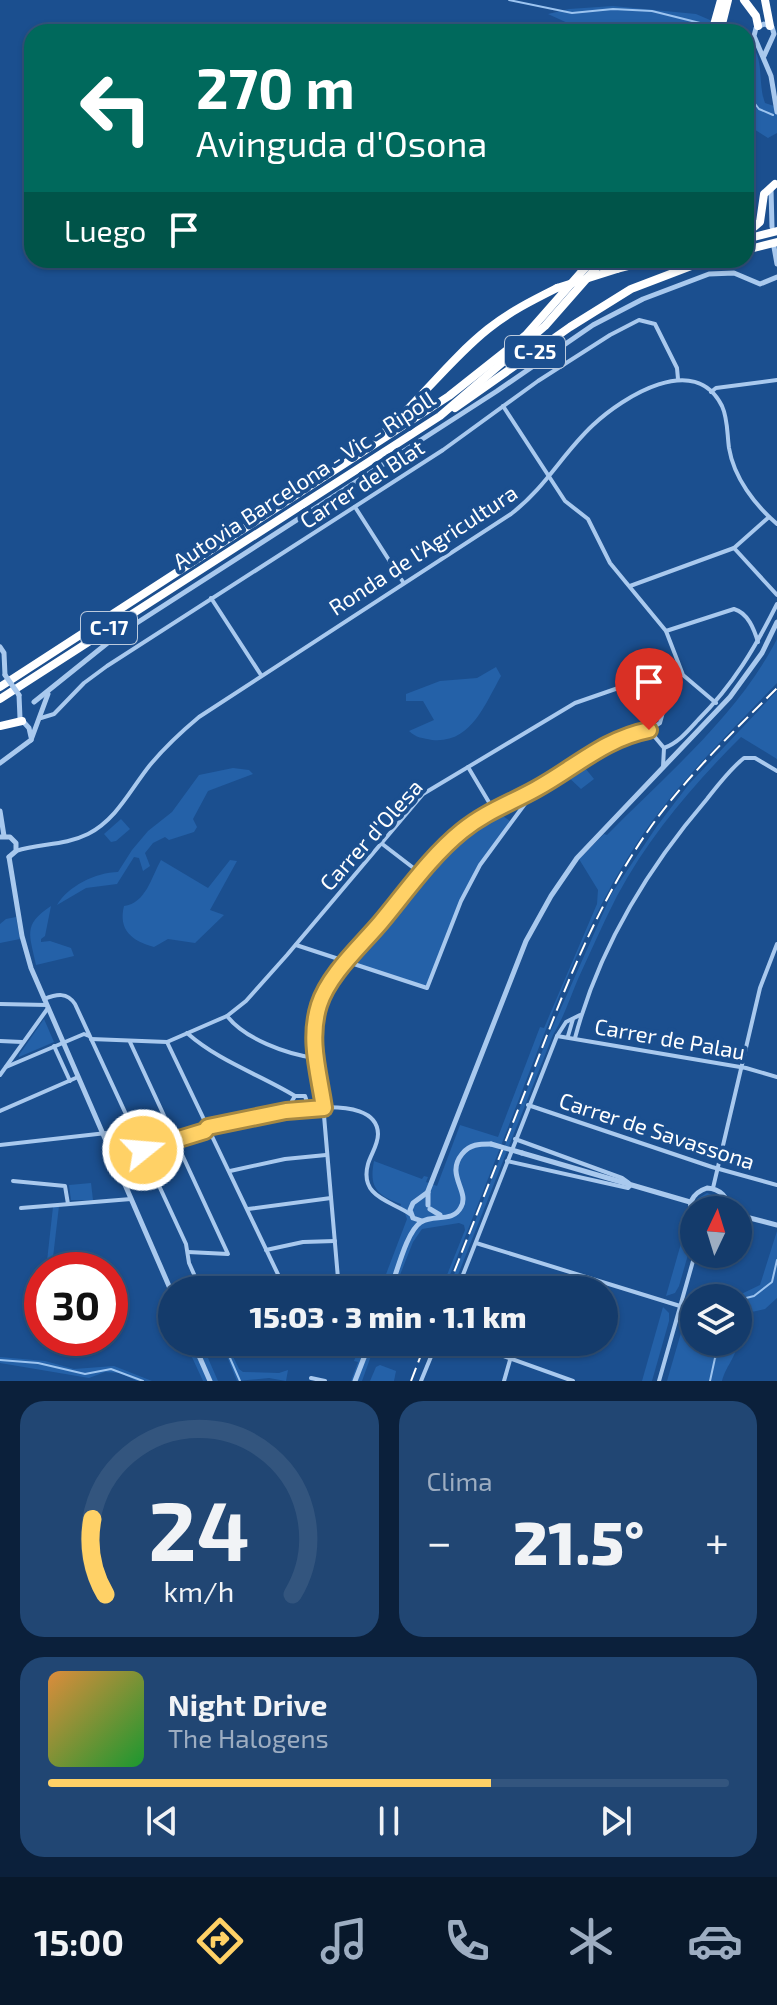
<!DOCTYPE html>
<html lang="es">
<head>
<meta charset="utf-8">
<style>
  body { margin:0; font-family:"Exo 2",sans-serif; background:#214673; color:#f1f3f6; height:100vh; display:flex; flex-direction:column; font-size:30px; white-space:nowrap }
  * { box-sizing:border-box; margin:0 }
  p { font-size:26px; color:#9dadc1 }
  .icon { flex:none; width:44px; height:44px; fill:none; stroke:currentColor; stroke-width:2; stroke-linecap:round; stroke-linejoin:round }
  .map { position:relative; height:1381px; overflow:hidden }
  .panel { display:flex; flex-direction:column; gap:20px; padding:20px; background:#0b203b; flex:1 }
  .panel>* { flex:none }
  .guide { position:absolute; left:24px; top:24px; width:730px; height:244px; border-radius:24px; box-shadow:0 2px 6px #0004,0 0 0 2px #33557e; background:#00695c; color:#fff; overflow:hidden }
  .needle { width:52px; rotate:4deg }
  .fabs { position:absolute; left:680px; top:1196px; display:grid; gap:16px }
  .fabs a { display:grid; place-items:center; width:72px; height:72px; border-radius:50%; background:#143b6b; box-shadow:0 2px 6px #0004,0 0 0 2px #33557e; font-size:40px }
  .speed { position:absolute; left:24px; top:1252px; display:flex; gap:16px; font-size:40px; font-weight:700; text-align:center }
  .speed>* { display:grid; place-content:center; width:104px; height:104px; border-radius:50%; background:#143b6b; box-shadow:0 2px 6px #0004,0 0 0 2px #33557e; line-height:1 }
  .speed .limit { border:12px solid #d22; background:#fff; color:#111 }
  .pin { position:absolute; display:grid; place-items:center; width:68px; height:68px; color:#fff; margin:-82px -34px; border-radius:50% 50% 50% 0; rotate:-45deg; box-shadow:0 0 8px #0007 }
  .pin .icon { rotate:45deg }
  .me { position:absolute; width:88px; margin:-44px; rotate:73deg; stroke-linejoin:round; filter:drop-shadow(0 0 6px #0008) }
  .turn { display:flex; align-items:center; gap:28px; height:168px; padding:0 40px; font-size:36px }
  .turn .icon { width:104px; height:104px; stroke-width:2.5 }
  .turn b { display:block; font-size:56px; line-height:68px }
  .then { display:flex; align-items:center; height:76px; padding:0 40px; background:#0003; gap:16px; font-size:30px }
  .big { font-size:60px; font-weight:800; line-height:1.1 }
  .panel .widget { flex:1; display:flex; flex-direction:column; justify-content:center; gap:12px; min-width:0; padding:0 28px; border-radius:24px; background:#214673 }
  .panel .dial { align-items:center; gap:0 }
  .dial svg { height:208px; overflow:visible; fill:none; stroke:#33557e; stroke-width:7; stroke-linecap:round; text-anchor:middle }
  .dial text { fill:#f1f3f6; stroke:none }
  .song { display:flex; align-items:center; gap:24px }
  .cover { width:96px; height:96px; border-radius:12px; background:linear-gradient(135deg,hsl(30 70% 55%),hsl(130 70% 35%)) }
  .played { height:8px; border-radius:4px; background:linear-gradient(90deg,#ffd166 65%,#33557e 65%) }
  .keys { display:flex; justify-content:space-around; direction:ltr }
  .heat { display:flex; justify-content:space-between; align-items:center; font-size:44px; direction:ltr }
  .panel .tiles { flex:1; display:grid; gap:20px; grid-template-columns:1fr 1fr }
  .widget:last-child { grid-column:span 2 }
  .trip { position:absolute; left:158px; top:1276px; width:460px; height:80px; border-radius:40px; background:#143b6b; box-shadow:0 2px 6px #0004,0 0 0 2px #33557e; font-weight:800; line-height:80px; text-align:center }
  .dock { display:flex; height:128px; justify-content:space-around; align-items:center; background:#08182b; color:#9dadc1 }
  .dock .icon { width:56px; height:56px }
  .dock .on { color:#ffd166 }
  .dock b { font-size:36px; color:#f1f3f6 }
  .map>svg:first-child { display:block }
  .green { fill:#2461a8 }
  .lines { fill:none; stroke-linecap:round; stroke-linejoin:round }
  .stream { stroke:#9cc4f0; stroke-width:2 }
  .minor { stroke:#a9c9ee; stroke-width:4 }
  .tertiary { stroke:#a9c9ee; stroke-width:5 }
  .motorway { stroke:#fff; stroke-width:8 }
  .rail { stroke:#fff; stroke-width:2; stroke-dasharray:14 6; stroke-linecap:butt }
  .tertiary-bridge { stroke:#a9c9ee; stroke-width:5 }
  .motorway-bridge { stroke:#fff; stroke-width:8 }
  .route-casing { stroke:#a68842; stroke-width:20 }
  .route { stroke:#ffd166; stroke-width:14 }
  .labels { text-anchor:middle; stroke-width:8; stroke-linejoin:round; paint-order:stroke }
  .shield { fill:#1b4f8f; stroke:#bbcadd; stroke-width:2 }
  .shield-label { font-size:20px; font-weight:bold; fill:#fff }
  .street-label { font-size:22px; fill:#fff; stroke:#1b4f8f }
</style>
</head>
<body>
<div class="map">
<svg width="777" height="1381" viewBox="0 0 777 1381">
  <rect width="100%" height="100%" fill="#1b4f8f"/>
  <g class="green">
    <path d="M613,6L696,14L738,32H696L692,27L646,32L583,30L548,14L569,9Z"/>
    <path d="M746,39C766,55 757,81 765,103L777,107V133L768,138L746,124Z"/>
    <path d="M777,639V683C728,734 676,784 637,843C588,918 556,1003 524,1086C498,1154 471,1222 444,1290H441L465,1230L464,1225L459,1223L422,1229L413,1242L394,1290H380L407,1219L405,1213L399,1210L401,1204C376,1195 369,1187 374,1161L422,1179L424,1176L428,1177L426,1182L437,1186L460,1125L498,1137L540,1027L544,1028L597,904L598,890L579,859L604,834L607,835C667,774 738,715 777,639Z"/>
    <path d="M496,667L501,676C485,704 471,744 432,740C423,738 416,738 409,731L434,720L423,701H406V694L440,681L477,678Z"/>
    <path d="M777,691V759L741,737C694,784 649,836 617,896C603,923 591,951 578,979C570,998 564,1017 553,1035L452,1290H448L545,1044L612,893L657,826L689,784Z"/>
    <path d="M584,763L587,766L585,768L594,779L581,789L565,774Z"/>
    <path d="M233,768L249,770L253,774L208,791L193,819L197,827L194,832L169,840L165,837L153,843L145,853L150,866L143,871L139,858L134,857L117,884L86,888L57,905C67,887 96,872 118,872L132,850L148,831L172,812L199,775Z"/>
    <path d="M493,809L510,821L480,865L461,901L427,988L347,963C393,908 435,850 493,809Z"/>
    <path d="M121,819L130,829L116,841L111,842L104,834Z"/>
    <path d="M161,860L208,888L230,860L237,861L210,910L224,915L195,943L168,939L154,947C132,941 118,930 124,906C146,903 151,878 161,860Z"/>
    <path d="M51,906L45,936L41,939V942L50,941L71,948L74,956L36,965C30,935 22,925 51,906Z"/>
    <path d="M16,917L20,939L0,943V924L6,919Z"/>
    <path d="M44,1019L54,1042L19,1057V1055Z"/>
    <path d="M91,1183L93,1200H71L69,1185Z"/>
    <path d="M707,1193L718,1197L722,1210H695L697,1199Z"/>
    <path d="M59,1206L52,1266L87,1265L88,1270H46L53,1207Z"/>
    <path d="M688,1219L694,1226V1234L679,1286L675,1293L666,1296Z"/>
    <path d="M777,1231V1298L765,1309L738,1315V1298H733L760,1285Z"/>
    <path d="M689,1305L694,1307V1342H738V1335C740,1353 726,1365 722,1381H667Z"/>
    <path d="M663,1307L669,1313V1321L652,1381H642Z"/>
    <path d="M185,1342H201L218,1381H203Z"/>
    <path d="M221,1342H226L239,1369L243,1372L279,1373L288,1370L286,1381L269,1378L237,1381Z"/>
    <path d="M361,1342H376L362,1381H351L358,1362L354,1361Z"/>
    <path d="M0,1357L45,1361L74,1369L114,1366L152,1381H137L120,1373L105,1372L89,1378L0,1363Z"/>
    <path d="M380,1365L396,1371L394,1381H370L376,1367Z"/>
  </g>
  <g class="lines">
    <g class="stream">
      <path d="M509,0L572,13L613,9L652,11L708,25"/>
      <path d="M727,31L728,32"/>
      <path d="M746,92L759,109L773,115"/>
      <path d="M738,1300L754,1296L772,1282L777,1260"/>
      <path d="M223,1342L240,1381"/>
      <path d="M0,1360L38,1363L85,1374L111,1369L143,1381"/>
      <path d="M710,1381L715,1358L722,1351L725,1342"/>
    </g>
    <g class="minor">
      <path d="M711,392L716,388L777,380"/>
      <path d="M503,406L565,501L588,519L610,563L666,631L683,675L716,703"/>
      <path d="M355,507L403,582"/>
      <path d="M734,548L777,595"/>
      <path d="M630,586L734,548L769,517"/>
      <path d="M211,598L261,675"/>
      <path d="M666,631L734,609C748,613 754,629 758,642"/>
      <path d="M41,718L54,714L84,683L107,666L443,450L538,381L610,335L639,320L655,324L677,368L678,379"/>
      <path d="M649,730L664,748"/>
      <path d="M664,748C678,743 688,731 698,720C733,685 755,648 777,604"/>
      <path d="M468,767L493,809"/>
      <path d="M663,767L664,748"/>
      <path d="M381,843L420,873"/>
      <path d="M16,851C40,843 64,846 88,834C117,819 130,790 150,765C165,747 181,732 199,717L511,514C546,487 562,454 593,425C623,397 695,351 722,406C728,419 727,434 729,448C734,478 755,505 777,524"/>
      <path d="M296,945L427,988L461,901L480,865L533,793"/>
      <path d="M44,999C57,994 67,992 75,1004L186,1244L189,1263L201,1290"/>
      <path d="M0,1004L47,1005"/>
      <path d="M227,1016C245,1039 286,1054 315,1058"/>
      <path d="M187,1033C220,1062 259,1074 295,1096H305L309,1108"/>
      <path d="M557,1036L746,1068L777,1077"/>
      <path d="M568,1036L573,1019"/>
      <path d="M575,1038C599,948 647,869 707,799C718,785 730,769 744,758H755L777,771"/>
      <path d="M91,1039L167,1042L227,1016L246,1001L287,955L423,794L575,703L627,685L643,687L657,696L663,712L660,723L649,730L625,735L610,742L536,789L493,809L460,832L421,874L347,962L320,1001L313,1025L315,1058L323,1104L339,1290"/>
      <path d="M0,1041L22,1042"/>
      <path d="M130,1042L228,1254L188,1252"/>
      <path d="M167,1042L285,1289"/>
      <path d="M54,1046L70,1081"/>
      <path d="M6,1067L84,1034L89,1036"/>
      <path d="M0,1075L48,1008"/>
      <path d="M528,1105L712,1167L777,1185"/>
      <path d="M294,1110L292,1101L295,1096"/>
      <path d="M0,1111L78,1077"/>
      <path d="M515,1139L622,1178L629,1183"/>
      <path d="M0,1145L133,1130"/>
      <path d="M113,1156L140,1145L204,1126L208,1127C237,1121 377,1082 378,1134C378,1145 371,1154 368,1164C359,1197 391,1201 410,1214"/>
      <path d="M507,1161L628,1188L631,1185"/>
      <path d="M116,1162L143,1150L205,1131L208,1127"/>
      <path d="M230,1171L285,1159L326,1155"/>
      <path d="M13,1181L65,1186L68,1204"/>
      <path d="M713,1188L760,988L777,944"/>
      <path d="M21,1208L131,1199"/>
      <path d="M248,1209L331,1198"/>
      <path d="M476,1243L680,1306"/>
      <path d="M266,1250L303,1242L335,1241"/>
      <path d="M457,1290L557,1036L566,1022L580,1015"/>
      <path d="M465,1342L573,1381"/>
      <path d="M311,1378L325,1381"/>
      <path d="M421,1381L437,1342"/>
      <path d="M504,1381L510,1360"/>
      <path d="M659,1381L695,1254"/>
    </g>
    <g class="tertiary">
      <path d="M764,56L774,34L772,27L764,24L756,28L754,36L771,76L777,112"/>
      <path d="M771,189L772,227"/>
      <path d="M774,247L777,264"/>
      <path d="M0,647L4,653L5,675"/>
      <path d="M19,695L20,718L29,728L31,737"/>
      <path d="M34,702L115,637L497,391L593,325L643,299L709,274L734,273L760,284L777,277"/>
      <path d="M31,740L48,694"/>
      <path d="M0,763L31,740"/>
      <path d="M0,811L4,836"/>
      <path d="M0,837H10L16,843V851L9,857"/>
      <path d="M9,857L22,936L31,968L172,1293"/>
      <path d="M522,1153L690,1202"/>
      <path d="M428,1205V1191L526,941L551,896L577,858L730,697L762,653L777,622"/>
      <path d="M430,1209L440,1215"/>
      <path d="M738,1215L777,1225"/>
      <path d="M694,1219C686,1205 692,1193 707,1188C720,1189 729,1197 728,1210"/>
      <path d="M422,1221L413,1218L410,1210L413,1203L428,1192"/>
      <path d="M390,1290C397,1273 406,1232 421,1222C434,1214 453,1223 461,1207C470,1191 445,1175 462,1154C470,1144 479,1144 491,1144"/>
      <path d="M193,1342L210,1381"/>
      <path d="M355,1381L370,1342"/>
    </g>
    <g class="motorway">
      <path d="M744,0L756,16L758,26"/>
      <path d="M765,0L770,26"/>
      <path d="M712,32L721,0"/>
      <path d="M720,32L728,0"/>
      <path d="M746,234L760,222L764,194L775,184"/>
      <path d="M746,239L777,231"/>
      <path d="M746,250L777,242"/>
      <path d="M617,269L652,260"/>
      <path d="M455,408L570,327L631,289L707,260"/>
      <path d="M378,438C417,404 449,360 488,329C509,312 533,300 557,288"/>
      <path d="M0,687L449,396L526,335L592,260"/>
      <path d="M0,699L440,416L545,326L603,260"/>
      <path d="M0,726L22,721"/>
    </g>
    <g class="rail">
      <path d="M447,1290C476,1216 505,1143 534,1069C566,985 598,902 650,828C686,777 733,732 777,688"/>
      <path d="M411,1381L426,1342"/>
    </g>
    <g class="tertiary-bridge">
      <path d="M5,675L19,695"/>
      <path d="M491,1144L522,1153"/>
    </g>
    <path class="motorway-bridge" d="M557,288L617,269"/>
  </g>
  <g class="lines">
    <defs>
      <path id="route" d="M143,1150L205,1131L208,1127L286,1111L324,1108C319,1073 308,1040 319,1005C329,974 360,947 381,922C406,892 431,856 462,831C485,812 511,803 536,789C576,767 604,739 649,730"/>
    </defs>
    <use href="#route" class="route-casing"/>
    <use href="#route" class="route"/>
  </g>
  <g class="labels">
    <g class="shield">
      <rect x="505" y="336" width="60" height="32" rx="6"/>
      <rect x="81" y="612" width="56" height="32" rx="6"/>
    </g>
    <g class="shield-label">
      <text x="535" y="359">C-25</text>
      <text x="109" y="635">C-17</text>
    </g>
    <g class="street-label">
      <text transform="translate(304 480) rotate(-33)" y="8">Autovia Barcelona - Vic - Ripoll</text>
      <text transform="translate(362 484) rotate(-33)" y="8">Carrer del Blat</text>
      <text transform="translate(423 550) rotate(-33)" y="8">Ronda de l'Agricultura</text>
      <text transform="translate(371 835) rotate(-48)" y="8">Carrer d'Olesa</text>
      <text transform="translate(670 1039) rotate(10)" y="8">Carrer de Palau</text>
      <text transform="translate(657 1131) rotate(18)" y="8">Carrer de Savassona</text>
    </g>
  </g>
</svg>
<div class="fabs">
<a><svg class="needle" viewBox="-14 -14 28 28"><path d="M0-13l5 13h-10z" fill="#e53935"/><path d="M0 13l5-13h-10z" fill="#9dadc1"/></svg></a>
<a><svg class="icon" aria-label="layers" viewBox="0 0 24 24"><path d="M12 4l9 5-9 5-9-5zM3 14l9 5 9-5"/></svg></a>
</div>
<div class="speed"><div class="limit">30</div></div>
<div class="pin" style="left:649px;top:730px;background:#d93025"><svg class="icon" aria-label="arrive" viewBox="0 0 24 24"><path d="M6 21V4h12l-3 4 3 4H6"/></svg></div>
<svg class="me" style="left:143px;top:1150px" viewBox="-20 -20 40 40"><circle r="17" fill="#ffd166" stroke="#fff" stroke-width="3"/><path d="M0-11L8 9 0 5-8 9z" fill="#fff"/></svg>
<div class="trip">15:03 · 3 min · 1.1 km</div>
<div class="guide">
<div class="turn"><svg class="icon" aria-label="left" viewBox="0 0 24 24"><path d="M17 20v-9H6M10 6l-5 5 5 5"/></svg><div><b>270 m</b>Avinguda d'Osona</div></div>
<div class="then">Luego<svg class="icon" aria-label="arrive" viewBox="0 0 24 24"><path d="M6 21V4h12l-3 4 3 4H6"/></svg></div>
</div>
</div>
<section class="panel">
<div class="tiles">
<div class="widget dial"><svg viewBox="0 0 100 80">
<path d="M14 69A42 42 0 1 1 86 69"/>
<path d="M14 69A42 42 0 0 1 9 40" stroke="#ffd166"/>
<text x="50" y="56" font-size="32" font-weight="700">24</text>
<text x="50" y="72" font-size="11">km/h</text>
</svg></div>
<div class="widget"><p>Clima</p>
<div class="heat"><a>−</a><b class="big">21.5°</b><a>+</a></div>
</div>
<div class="widget">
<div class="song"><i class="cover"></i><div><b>Night Drive</b><p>The Halogens</p></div></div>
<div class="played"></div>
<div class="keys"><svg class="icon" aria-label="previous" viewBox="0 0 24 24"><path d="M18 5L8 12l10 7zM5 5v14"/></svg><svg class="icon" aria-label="pause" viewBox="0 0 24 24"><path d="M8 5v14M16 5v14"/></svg><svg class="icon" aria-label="next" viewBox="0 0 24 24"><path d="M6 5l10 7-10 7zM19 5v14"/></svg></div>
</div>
</div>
</section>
<nav class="dock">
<b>15:00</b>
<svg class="icon on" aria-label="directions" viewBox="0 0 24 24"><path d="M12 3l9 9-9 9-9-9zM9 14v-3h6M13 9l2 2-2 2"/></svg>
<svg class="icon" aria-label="music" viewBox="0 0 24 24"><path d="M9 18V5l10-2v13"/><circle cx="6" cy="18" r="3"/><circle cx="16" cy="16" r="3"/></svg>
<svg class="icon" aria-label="phone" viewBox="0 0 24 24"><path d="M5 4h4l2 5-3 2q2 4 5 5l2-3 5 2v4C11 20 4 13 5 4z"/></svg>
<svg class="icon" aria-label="climate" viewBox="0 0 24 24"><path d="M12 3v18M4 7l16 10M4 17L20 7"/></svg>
<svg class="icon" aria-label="car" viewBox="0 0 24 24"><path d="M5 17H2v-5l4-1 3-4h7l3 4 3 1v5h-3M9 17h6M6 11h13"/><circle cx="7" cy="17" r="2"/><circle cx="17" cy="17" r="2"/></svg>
</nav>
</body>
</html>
